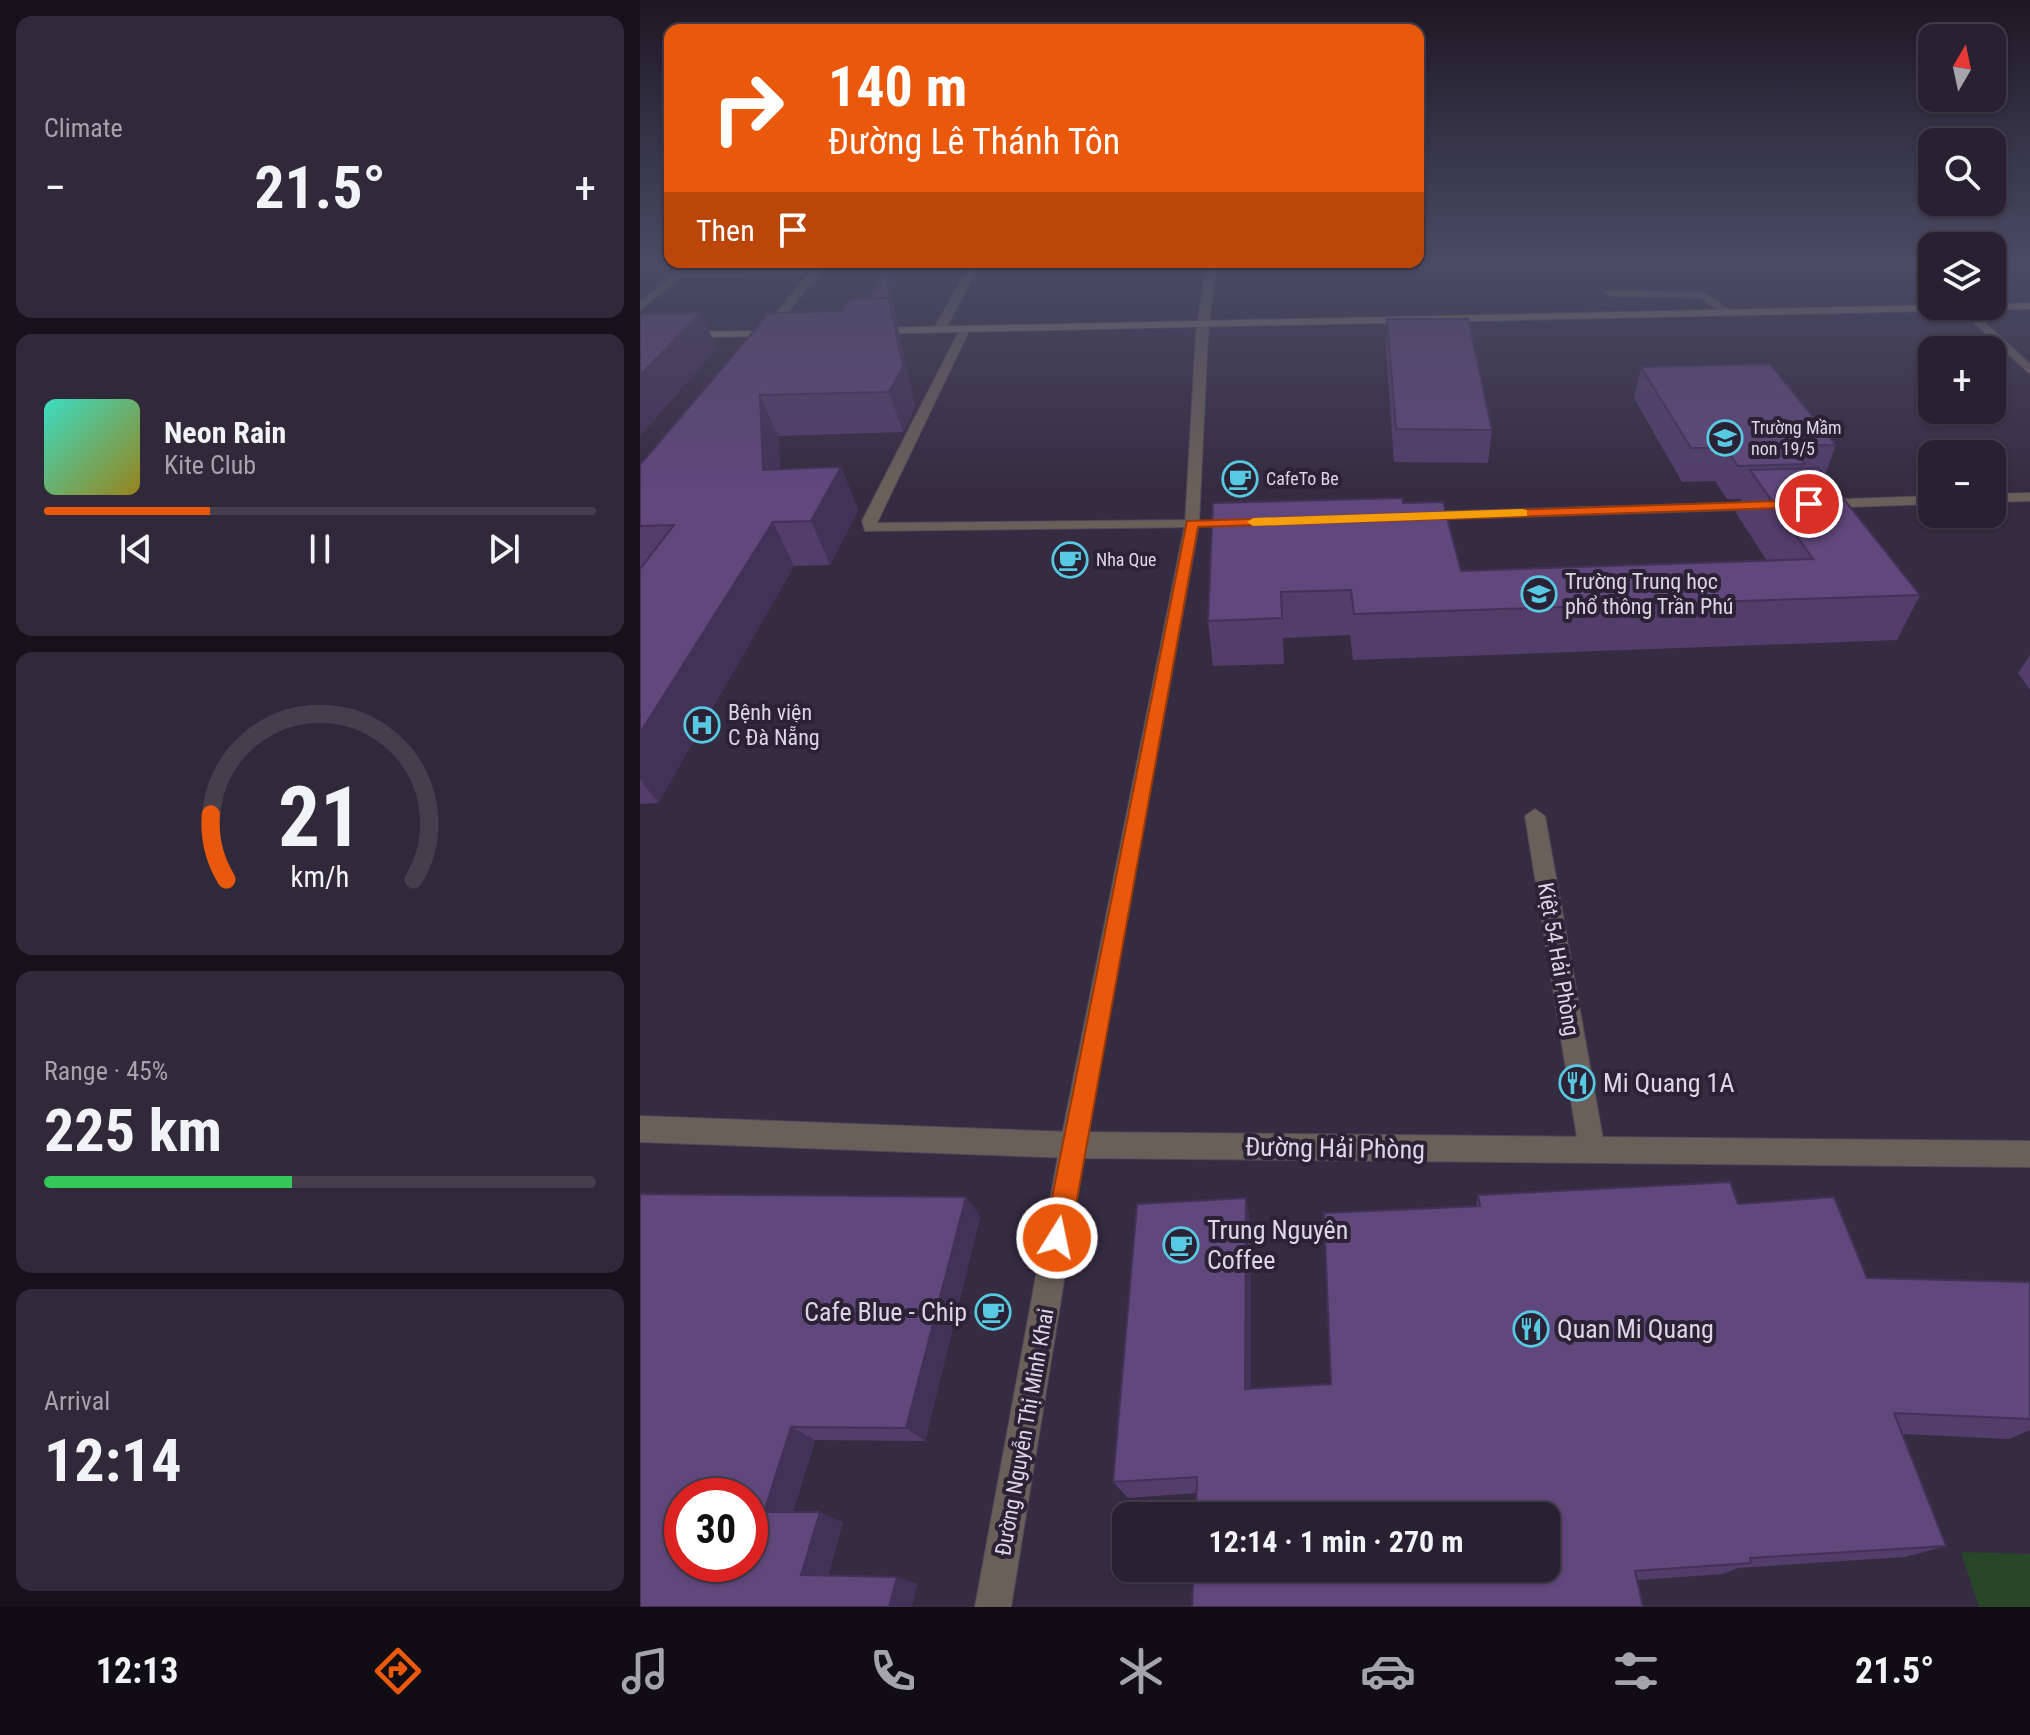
<!DOCTYPE html>
<html lang="en">
<head>
<meta charset="utf-8">
<style>
  body { margin:0; font-family:"Roboto Condensed",sans-serif; background:#302939; color:#f1f3f6; height:100vh; display:flex; flex-direction:column; font-size:30px; white-space:nowrap }
  * { box-sizing:border-box; margin:0 }
  p { font-size:26px; color:#a5a3ab }
  .icon { flex:none; width:44px; height:44px; fill:none; stroke:currentColor; stroke-width:2; stroke-linecap:round; stroke-linejoin:round }
  .map { position:relative; flex:1; overflow:hidden }
  .drawer { display:flex; flex-direction:column; gap:16px; padding:16px; background:#16121b; width:640px }
  .drawer>* { flex:none }
  .guide { position:absolute; left:24px; top:24px; width:760px; height:244px; border-radius:16px; box-shadow:0 2px 6px #0004,0 0 0 2px #443e4d; background:#ea580c; color:#fff; overflow:hidden }
  .needle { width:52px; rotate:9deg }
  .fabs { position:absolute; left:1278px; top:24px; display:grid; gap:16px }
  .fabs a { display:grid; place-items:center; width:88px; height:88px; border-radius:16px; background:#282131; box-shadow:0 2px 6px #0004,0 0 0 2px #443e4d; font-size:40px }
  .speed { position:absolute; left:24px; top:1478px; display:flex; gap:16px; font-size:40px; font-weight:700; text-align:center }
  .speed>* { display:grid; place-content:center; width:104px; height:104px; border-radius:50%; background:#282131; box-shadow:0 2px 6px #0004,0 0 0 2px #443e4d; line-height:1 }
  .speed .limit { border:12px solid #d22; background:#fff; color:#111 }
  .pin { position:absolute; display:grid; place-items:center; width:68px; height:68px; color:#fff; margin:-34px; border:4px solid #fff; border-radius:50%; box-shadow:0 2px 8px #0007 }
  .me { position:absolute; width:88px; margin:-44px; rotate:10deg; stroke-linejoin:round; filter:drop-shadow(0 0 6px #0008) }
  .turn { display:flex; align-items:center; gap:28px; height:168px; padding:0 32px; font-size:36px }
  .turn .icon { width:104px; height:104px; stroke-width:2.5 }
  .turn b { display:block; font-size:56px; line-height:68px }
  .then { display:flex; align-items:center; height:76px; padding:0 32px; background:#0003; gap:16px; font-size:30px }
  .big { font-size:60px; font-weight:700; line-height:1.1 }
  .drawer .tile { flex:1; display:flex; flex-direction:column; justify-content:center; gap:12px; min-width:0; padding:0 28px; border-radius:16px; background:#302939 }
  .drawer .dial { align-items:center; gap:0 }
  .dial svg { height:208px; overflow:visible; fill:none; stroke:#443e4d; stroke-width:7; stroke-linecap:round; text-anchor:middle }
  .dial text { fill:#f1f3f6; stroke:none }
  .song { display:flex; align-items:center; gap:24px }
  .cover { width:96px; height:96px; border-radius:12px; background:linear-gradient(135deg,hsl(170 70% 55%),hsl(50 70% 35%)) }
  .played { height:8px; border-radius:4px; background:linear-gradient(90deg,#ea580c 30%,#443e4d 30%) }
  .keys { display:flex; justify-content:space-around; direction:ltr }
  .heat { display:flex; justify-content:space-between; align-items:center; font-size:44px; direction:ltr }
  .charge { height:12px; border-radius:6px; background:linear-gradient(90deg,#34c759 45%,#443e4d 0) }
  .trip { position:absolute; left:472px; top:1502px; width:448px; height:80px; border-radius:16px; background:#282131; box-shadow:0 2px 6px #0004,0 0 0 2px #443e4d; font-weight:700; line-height:80px; text-align:center }
  .tab-bar { display:flex; height:128px; justify-content:space-around; align-items:center; background:#100d14; color:#a5a3ab }
  .tab-bar .icon { width:56px; height:56px }
  .tab-bar .on { color:#ea580c }
  .tab-bar b { font-size:36px; color:#f1f3f6 }
  main { display:flex; flex:1; min-height:0 }
  .map>svg:first-child { display:block }
  .green { fill:#284628 }
  .lines { fill:none; stroke-linecap:round; stroke-linejoin:round }
  .service-casing { stroke:#50475b; stroke-width:2 }
  .minor-casing { stroke:#50475b; stroke-width:2 }
  .tertiary-casing { stroke:#50475b; stroke-width:2 }
  .secondary-casing { stroke:#50475b; stroke-width:2 }
  .service { fill:#6a6059; fill-rule:evenodd }
  .minor { fill:#6a6059; fill-rule:evenodd }
  .tertiary { fill:#6a6059; fill-rule:evenodd }
  .secondary { fill:#89796e; fill-rule:evenodd }
  .wall { fill:#533d6b }
  .shaded-wall { fill:#433257 }
  .building { fill:#60477c; stroke:#433257; stroke-width:2; fill-rule:evenodd }
  .route { fill:#ea580c; stroke:#983908; stroke-width:2 }
  .slow { fill:#f59e0b }
  .labels { text-anchor:middle; stroke-width:8; stroke-linejoin:round; paint-order:stroke }
  .far-poi-label { font-size:18px; fill:#ddd7e5; stroke:#2b2236; text-anchor:start }
  .poi-label { font-size:22px; fill:#ddd7e5; stroke:#2b2236; text-anchor:start }
  .street-label { font-size:22px; fill:#ddd7e5; stroke:#2b2236 }
  .near-poi-label { font-size:26px; fill:#ddd7e5; stroke:#2b2236; text-anchor:start }
  .near-street-label { font-size:26px; fill:#ddd7e5; stroke:#2b2236 }
</style>
</head>
<body>
<main>
<section class="drawer">
<div class="tile"><p>Climate</p>
<div class="heat"><a>−</a><b class="big">21.5°</b><a>+</a></div>
</div>
<div class="tile">
<div class="song"><i class="cover"></i><div><b>Neon Rain</b><p>Kite Club</p></div></div>
<div class="played"></div>
<div class="keys"><svg class="icon" aria-label="previous" viewBox="0 0 24 24"><path d="M18 5L8 12l10 7zM5 5v14"/></svg><svg class="icon" aria-label="pause" viewBox="0 0 24 24"><path d="M8 5v14M16 5v14"/></svg><svg class="icon" aria-label="next" viewBox="0 0 24 24"><path d="M6 5l10 7-10 7zM19 5v14"/></svg></div>
</div>
<div class="tile dial"><svg viewBox="0 0 100 80">
<path d="M14 69A42 42 0 1 1 86 69"/>
<path d="M14 69A42 42 0 0 1 8 44" stroke="#ea580c"/>
<text x="50" y="56" font-size="32" font-weight="700">21</text>
<text x="50" y="72" font-size="11">km/h</text>
</svg></div>
<div class="tile"><p>Range · 45%</p><b class="big">225 km</b><div class="charge"></div></div>
<div class="tile"><p>Arrival</p><b class="big">12:14</b></div>
</section>
<div class="map">
<svg width="1390" height="1607" viewBox="0 0 1390 1607">
  <rect width="100%" height="100%" fill="#352c41"/>
  <path class="green" d="M1321,1552L1390,1554V1607H1339Z"/>
  <g class="lines">
    <defs>
      <g id="service">
        <path d="M181,262L186,265L130,335L120,333L168,274L42,277L0,310V302L46,264L54,266L49,271L173,268Z"/>
        <path d="M331,262H341L305,330L295,332L293,330Z"/>
        <path d="M325,326L330,329L237,523L552,520L557,521V527L225,531L222,521L320,329Z"/>
        <path d="M895,809L905,816L965,1150L961,1159L952,1163L943,1159L939,1150L885,816Z"/>
      </g>
      <g id="minor">
        <path d="M567,262H577L568,333L559,524L446,1145L371,1607H335L420,1145L545,524L556,333Z"/>
        <path d="M964,291L1063,292L1094,313L1085,315L1061,298L968,296Z"/>
        <path d="M1390,493V501L1352,502V494Z"/>
        <path d="M1292,496V504L1180,508L1173,504L1180,500Z"/>
        <path d="M1124,502L1131,506L1129,509L780,520L773,516L780,512Z"/>
      </g>
      <g id="tertiary">
        <path d="M1267,262H1278L1292,274V282Z"/>
        <path d="M1316,306H1327L1390,364V374Z"/>
        <path d="M0,1116L433,1132L1390,1141V1167L433,1158L0,1142Z"/>
      </g>
      <g id="secondary">
        <path d="M1390,303V309L232,334L226,331L232,328Z"/>
        <path d="M140,331L142,333L136,336L0,338V332Z"/>
      </g>
    </defs>
    <use href="#service" class="service-casing"/>
    <use href="#minor" class="minor-casing"/>
    <use href="#tertiary" class="tertiary-casing"/>
    <use href="#secondary" class="secondary-casing"/>
    <use href="#service" class="service"/>
    <use href="#minor" class="minor"/>
    <use href="#tertiary" class="tertiary"/>
    <use href="#secondary" class="secondary"/>
  </g>
  <g class="wall">
    <path d="M251,292L258,324H257L260,336L275,407L263,432L138,436L140,469L201,467L218,510L190,565L154,566L18,803L0,804V465L202,311L228,299Z"/>
    <path d="M747,319L852,430L848,463L754,462L746,349Z"/>
    <path d="M1001,367L1196,445L1185,475L1280,595L1257,640L713,660L710,635L643,638L644,664L573,666L568,621L763,503L821,571L1127,561L1096,513L1101,499H1087L1075,481L1042,482L994,398Z"/>
    <path d="M1390,655V690L1378,673Z"/>
    <path d="M838,1195L1098,1204L1227,1278L1390,1282V1430L1369,1439L1263,1434L1306,1546L1265,1557L1098,1568L1083,1574L997,1580L556,1493L488,1498L473,1482L606,1198L611,1227V1389L690,1384L836,1206Z"/>
    <path d="M326,1197L340,1217L285,1441L175,1440L153,1512L203,1522L188,1576L278,1584L0,1607Z"/>
  </g>
  <g class="shaded-wall">
    <path d="M245,273L251,292L258,324L252,303Z"/>
    <path d="M249,298L260,336L275,407L263,432L249,392Z"/>
    <path d="M61,313L77,349L0,436V375Z"/>
    <path d="M120,395L138,436L142,512L123,470Z"/>
    <path d="M201,467L218,510L190,565L171,521Z"/>
    <path d="M133,522L154,566L18,803L0,779V733Z"/>
    <path d="M326,1197L340,1217L285,1441L266,1428Z"/>
    <path d="M606,1198L611,1227V1409L605,1389Z"/>
    <path d="M151,1427L175,1440L150,1522L124,1512Z"/>
    <path d="M180,1512L203,1522L186,1582L161,1575Z"/>
    <path d="M257,1577L278,1584L272,1607H249Z"/>
  </g>
  <g class="building">
    <path d="M245,273L252,303H250L249,298L228,299Z"/>
    <path d="M249,298L263,367L249,392L120,395L123,470L201,467L171,521L133,522L0,733V569L34,525L0,526V465L129,313L202,311L210,299Z"/>
    <path d="M61,313L0,375V314Z"/>
    <path d="M747,319H828L852,430L756,429Z"/>
    <path d="M1130,364L1196,445L1151,446L1165,464L1098,466L1085,448H1051L1001,367Z"/>
    <path d="M1179,468L1280,595L714,614L711,590L641,592L642,618L568,621L573,503L762,498L763,503L803,502L821,571L1173,559L1110,470Z"/>
    <path d="M1090,1182L1098,1204L1194,1197L1227,1278L1390,1282V1419L1254,1413L1306,1546L1110,1558L1111,1563L995,1571L1003,1607H552L554,1568H906V1516H556L557,1477L473,1482L497,1204L606,1198L605,1389L691,1384L684,1213L840,1206L838,1195Z"/>
    <path d="M0,1194L326,1197L266,1428L151,1427L124,1512H180L161,1575L257,1577L249,1607H0ZM42,1496H110V1564H42Z"/>
  </g>
  <linearGradient id="sky" x2="0" y2="1"><stop stop-color="#1d1824"/><stop offset="0.54" stop-color="#4b4b65"/><stop offset="1" stop-color="#4b4b65" stop-opacity="0"/></linearGradient>
  <rect width="1390" height="487" fill="url(#sky)"/>
  <path class="route" d="M1169,500L1175,504L1173,507L558,527L430,1238L426,1247L417,1250L408,1247L404,1238L547,521Z"/>
  <path class="slow" d="M882,509L887,510V516L613,526L607,522L613,518Z"/>
  <defs>
    <symbol id="school-ring" viewBox="-11 -11 22 22"><circle r="9.5" fill="#2b2236" stroke="#57c9e1" stroke-width="1.5"/><path d="M0-5L7-2L0 1L-7-2ZM-4 1L0 2.5L4 1V4Q0 6-4 4Z" fill="#57c9e1"/></symbol>
    <symbol id="cafe-ring" viewBox="-11 -11 22 22"><circle r="9.5" fill="#2b2236" stroke="#57c9e1" stroke-width="1.5"/><path d="M-5.5-4.5H6V0H3Q3 3.5 0 3.5H-2.5Q-5.5 3.5-5.5 0ZM3-3.2v2h1.7v-2ZM-6 4.5H4V6H-6Z" fill="#57c9e1"/></symbol>
    <symbol id="hospital-ring" viewBox="-11 -11 22 22"><circle r="9.5" fill="#2b2236" stroke="#57c9e1" stroke-width="1.5"/><path d="M-5-5h3v3.5h4V-5h3V5h-3V1.5h-4V5h-3Z" fill="#57c9e1"/></symbol>
    <symbol id="restaurant-ring" viewBox="-11 -11 22 22"><circle r="9.5" fill="#2b2236" stroke="#57c9e1" stroke-width="1.5"/><path d="M-5-6h1v4h1v-4h1v4h1v-4h1v5L-1.5 .5V6h-2V.5L-5-1ZM5-6V6H3V1.5H1.5Q1.5-4 5-6Z" fill="#57c9e1"/></symbol>
  </defs>
  <g fill-rule="evenodd">
    <use href="#school-ring" x="1065" y="418" width="40" height="40"/>
    <use href="#cafe-ring" x="580" y="459" width="40" height="40"/>
    <use href="#cafe-ring" x="410" y="540" width="40" height="40"/>
    <use href="#school-ring" x="879" y="574" width="40" height="40"/>
    <use href="#hospital-ring" x="42" y="705" width="40" height="40"/>
    <use href="#restaurant-ring" x="917" y="1063" width="40" height="40"/>
    <use href="#cafe-ring" x="521" y="1225" width="40" height="40"/>
    <use href="#cafe-ring" x="333" y="1292" width="40" height="40"/>
    <use href="#restaurant-ring" x="871" y="1309" width="40" height="40"/>
  </g>
  <g class="labels">
    <g class="far-poi-label">
      <text x="1111" y="434">Trường Mầm<tspan x="1111" dy="21">non 19/5</tspan></text>
      <text x="626" y="485">CafeTo Be</text>
      <text x="456" y="566">Nha Que</text>
    </g>
    <g class="poi-label">
      <text x="925" y="589">Trường Trung học<tspan x="925" dy="25">phổ thông Trần Phú</tspan></text>
      <text x="88" y="720">Bệnh viện<tspan x="88" dy="25">C Đà Nẵng</tspan></text>
    </g>
    <g class="street-label">
      <text transform="translate(919 959) rotate(80)" y="8">Kiệt 54 Hải Phòng</text>
      <text transform="translate(384 1432) rotate(-80)" y="8">Đường Nguyễn Thị Minh Khai</text>
    </g>
    <g class="near-poi-label">
      <text x="963" y="1092">Mi Quang 1A</text>
      <text x="567" y="1239">Trung Nguyên<tspan x="567" dy="30">Coffee</tspan></text>
      <text x="327" y="1321" text-anchor="end">Cafe Blue - Chip</text>
      <text x="917" y="1338">Quan Mi Quang</text>
    </g>
    <g class="near-street-label">
      <text transform="translate(695 1148) rotate(1)" y="9">Đường Hải Phòng</text>
    </g>
  </g>
</svg>
<div class="fabs">
<a><svg class="needle" viewBox="-14 -14 28 28"><path d="M0-13l5 13h-10z" fill="#e53935"/><path d="M0 13l5-13h-10z" fill="#a5a3ab"/></svg></a>
<a><svg class="icon" aria-label="search" viewBox="0 0 24 24"><circle cx="10" cy="10" r="6"/><path d="M15 15l6 6"/></svg></a>
<a><svg class="icon" aria-label="layers" viewBox="0 0 24 24"><path d="M12 4l9 5-9 5-9-5zM3 14l9 5 9-5"/></svg></a>
<a>+</a>
<a>−</a>
</div>
<div class="speed"><div class="limit">30</div></div>
<div class="pin" style="left:1169px;top:504px;background:#d93025"><svg class="icon" aria-label="arrive" viewBox="0 0 24 24"><path d="M6 21V4h12l-3 4 3 4H6"/></svg></div>
<svg class="me" style="left:417px;top:1238px" viewBox="-20 -20 40 40"><circle r="17" fill="#ea580c" stroke="#fff" stroke-width="3"/><path d="M0-11L8 9 0 5-8 9z" fill="#fff"/></svg>
<div class="trip">12:14 · 1 min · 270 m</div>
<div class="guide">
<div class="turn"><svg class="icon" aria-label="right" viewBox="0 0 24 24"><path d="M7 20v-9h11M14 6l5 5-5 5"/></svg><div><b>140 m</b>Đường Lê Thánh Tôn</div></div>
<div class="then">Then<svg class="icon" aria-label="arrive" viewBox="0 0 24 24"><path d="M6 21V4h12l-3 4 3 4H6"/></svg></div>
</div>
</div>
</main>
<nav class="tab-bar">
<b>12:13</b>
<svg class="icon on" aria-label="directions" viewBox="0 0 24 24"><path d="M12 3l9 9-9 9-9-9zM9 14v-3h6M13 9l2 2-2 2"/></svg>
<svg class="icon" aria-label="music" viewBox="0 0 24 24"><path d="M9 18V5l10-2v13"/><circle cx="6" cy="18" r="3"/><circle cx="16" cy="16" r="3"/></svg>
<svg class="icon" aria-label="phone" viewBox="0 0 24 24"><path d="M5 4h4l2 5-3 2q2 4 5 5l2-3 5 2v4C11 20 4 13 5 4z"/></svg>
<svg class="icon" aria-label="climate" viewBox="0 0 24 24"><path d="M12 3v18M4 7l16 10M4 17L20 7"/></svg>
<svg class="icon" aria-label="car" viewBox="0 0 24 24"><path d="M5 17H2v-5l4-1 3-4h7l3 4 3 1v5h-3M9 17h6M6 11h13"/><circle cx="7" cy="17" r="2"/><circle cx="17" cy="17" r="2"/></svg>
<svg class="icon" aria-label="filters" viewBox="0 0 24 24"><path d="M4 7h16M4 17h16"/><circle cx="9" cy="7" r="2"/><circle cx="15" cy="17" r="2"/></svg>
<b>21.5°</b>
</nav>
</body>
</html>
